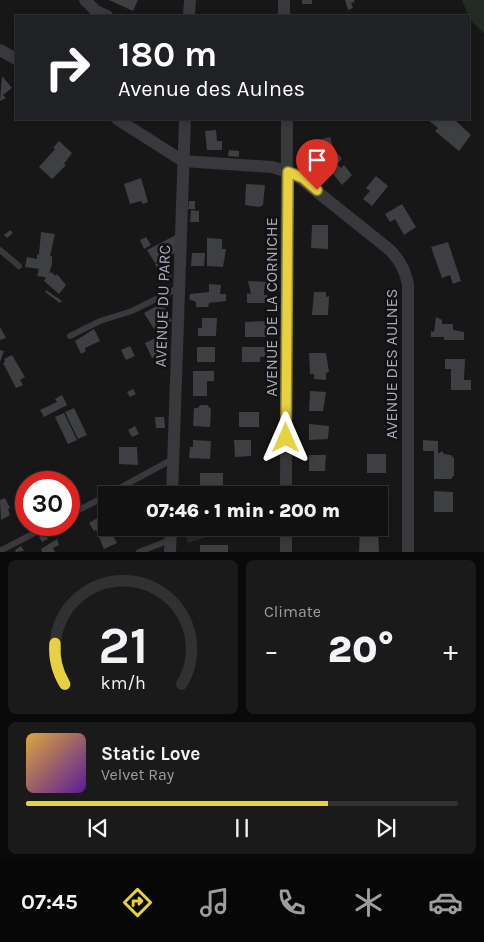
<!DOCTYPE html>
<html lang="en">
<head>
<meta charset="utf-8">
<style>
  body { margin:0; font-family:Karla,sans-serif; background:#1a1a1b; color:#f1f3f6; height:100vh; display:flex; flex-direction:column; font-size:19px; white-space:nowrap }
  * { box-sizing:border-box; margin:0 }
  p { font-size:16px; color:#9c9d9f }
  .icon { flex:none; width:28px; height:28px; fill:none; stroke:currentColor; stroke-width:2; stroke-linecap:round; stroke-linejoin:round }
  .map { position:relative; height:552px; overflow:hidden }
  .details { display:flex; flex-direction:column; gap:8px; padding:8px; background:#09090a; flex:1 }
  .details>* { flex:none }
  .top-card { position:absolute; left:15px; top:15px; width:455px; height:105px; border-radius:0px; box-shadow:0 2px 8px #0003,0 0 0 1px #303132; background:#202124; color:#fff; overflow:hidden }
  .speed { position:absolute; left:15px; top:471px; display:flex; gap:10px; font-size:25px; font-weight:700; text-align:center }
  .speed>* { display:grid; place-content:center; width:65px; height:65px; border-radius:50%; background:#111112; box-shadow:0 2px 8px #0003,0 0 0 1px #303132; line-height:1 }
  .speed .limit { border:8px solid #d22; background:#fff; color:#111 }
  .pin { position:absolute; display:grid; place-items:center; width:42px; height:42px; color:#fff; margin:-51px -21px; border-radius:50% 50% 50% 0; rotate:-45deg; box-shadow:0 0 5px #0007 }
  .pin .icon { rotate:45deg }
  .me { position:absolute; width:55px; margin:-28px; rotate:0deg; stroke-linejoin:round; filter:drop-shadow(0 0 4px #0008) }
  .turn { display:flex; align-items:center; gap:18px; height:105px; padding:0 20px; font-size:22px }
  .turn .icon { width:65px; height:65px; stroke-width:2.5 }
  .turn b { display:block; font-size:35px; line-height:42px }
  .big { font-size:38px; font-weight:800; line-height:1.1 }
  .details .widget { flex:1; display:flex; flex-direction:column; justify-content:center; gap:8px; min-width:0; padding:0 18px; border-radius:8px; background:#1a1a1b }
  .details .dial { align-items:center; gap:0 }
  .dial svg { height:130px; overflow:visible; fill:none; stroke:#303132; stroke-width:7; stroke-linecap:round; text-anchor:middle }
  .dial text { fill:#f1f3f6; stroke:none }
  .song { display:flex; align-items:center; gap:15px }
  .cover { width:60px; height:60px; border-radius:8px; background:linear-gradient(135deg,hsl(40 70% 55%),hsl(270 70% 35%)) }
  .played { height:5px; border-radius:2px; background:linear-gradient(90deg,#e7d140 70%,#303132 70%) }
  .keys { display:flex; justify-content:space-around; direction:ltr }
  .heat { display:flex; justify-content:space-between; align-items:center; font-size:28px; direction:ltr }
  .details .tiles { flex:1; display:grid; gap:8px; grid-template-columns:1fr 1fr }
  .widget:last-child { grid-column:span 2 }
  .trip { position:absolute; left:98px; top:486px; width:290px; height:50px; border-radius:0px; background:#111112; box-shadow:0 2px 8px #0003,0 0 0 1px #303132; font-weight:800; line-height:50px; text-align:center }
  .dock { display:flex; height:80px; justify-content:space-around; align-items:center; background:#070707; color:#9c9d9f }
  .dock .icon { width:35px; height:35px }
  .dock .active { color:#e7d140 }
  .dock b { font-size:22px; color:#f1f3f6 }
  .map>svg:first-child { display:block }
  .green { fill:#232b25 }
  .building { fill:#3e3f42 }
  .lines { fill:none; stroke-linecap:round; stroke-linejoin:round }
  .service { stroke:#38383d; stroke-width:6 }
  .minor { stroke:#38383d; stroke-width:12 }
  .route-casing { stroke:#96882a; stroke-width:12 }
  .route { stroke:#e7d140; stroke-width:9 }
  .labels { text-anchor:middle; stroke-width:5; stroke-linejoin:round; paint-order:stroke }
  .street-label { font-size:16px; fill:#aaabb8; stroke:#121214 }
</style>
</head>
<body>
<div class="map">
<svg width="484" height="552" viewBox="0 0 484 552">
  <rect width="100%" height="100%" fill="#171718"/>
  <g class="green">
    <path d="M462,0H484V33L470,20Z"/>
    <path d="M183,528H234L188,543Z"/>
  </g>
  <g class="building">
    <path d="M109,0H138L133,11Z"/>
    <rect x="302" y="0" width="10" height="4"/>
    <path d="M345,0H354L355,2L351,3L353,8L348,10Z"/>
    <path d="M2,76L12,88L3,95L6,98L0,101Z"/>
    <path d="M430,119H454L471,135L459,151L435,131L438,128L428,120Z"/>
    <path d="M216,130L217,141H222V150H207L205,131Z"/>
    <path d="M330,137L334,149L342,159L337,164L341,168L344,165L352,175L342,185L317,154L314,155L311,145H315L314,141Z"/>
    <path d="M59,141L72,153L64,164L66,165L52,179L39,167L55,149L53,148Z"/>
    <path d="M229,150L239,151V157L228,156Z"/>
    <path d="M376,176L388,186L372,206L363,199L370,191L366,188Z"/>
    <path d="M141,178L148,202L143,204L141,201L130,204L124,184Z"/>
    <path d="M246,184L265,185L263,205L259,207L245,205Z"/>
    <path d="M189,201H195V209H188Z"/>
    <path d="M402,204L416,227L404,235L395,219L390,222L385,214Z"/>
    <path d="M191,210L199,211V222H190Z"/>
    <path d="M312,225H328V249L311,248Z"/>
    <path d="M271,228L277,229V233H271Z"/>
    <path d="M10,230L13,233L7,238L4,235Z"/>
    <path d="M41,232L55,234L50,256H52V264L49,274L51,272L56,276L57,274L66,285L59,294L44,281L46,278L44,277L37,276L39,269L25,267L27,257L37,259V254L39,255Z"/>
    <path d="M176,235L175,253L155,263L147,250Z"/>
    <path d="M146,237L151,245L144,249L140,240Z"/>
    <path d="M207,238L222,239V249H226L223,267L207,266Z"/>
    <path d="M448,242L461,281L453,284L450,275L442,278L431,247Z"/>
    <path d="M192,253H205L204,266H191Z"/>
    <path d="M164,259L172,276L164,281L155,264Z"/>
    <path d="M248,281L267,282V289H264V295H267V303H247V293L251,294Z"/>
    <path d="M209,284L221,285L220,294H226V301L209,303L208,307H196V302L189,299L190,294L209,292Z"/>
    <path d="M46,290L62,301L60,303L45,292Z"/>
    <path d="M314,292H326V297L329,296L328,315H312Z"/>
    <path d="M162,303L172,321L154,329L144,313Z"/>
    <path d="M436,317L442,320V324H453V330L464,332V340H444V337H431V331L434,332Z"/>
    <path d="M202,318H217L216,336H198V328H202Z"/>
    <path d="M267,321V337H245V322Z"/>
    <path d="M0,327L6,338L0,340Z"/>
    <path d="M94,329L100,341L85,348L86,351L81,354L75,341Z"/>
    <path d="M160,336L168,350L152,358L145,343Z"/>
    <path d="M130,346L135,356L126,360L121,350Z"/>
    <rect x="197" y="347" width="18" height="15"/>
    <path d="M242,347H266V357H260V362H242Z"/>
    <path d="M0,350L4,351L0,362Z"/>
    <path d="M309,353H326L329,372L326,373V380L314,379V374H310Z"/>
    <path d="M12,355L25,377L20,380L23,385L16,388L3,363L5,362L4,359Z"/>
    <path d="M445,359H465L464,380H471V390H451V369H445Z"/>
    <path d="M193,371H214V381H207V396H193Z"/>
    <path d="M133,389L136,394L130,397L127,392Z"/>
    <path d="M310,391L326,392L323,411H309Z"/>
    <path d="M62,395L67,405L44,417L40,410L57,402L55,399Z"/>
    <path d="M200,405H207L211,409L210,427L193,426L194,408H198Z"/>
    <path d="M74,408L87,435L78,439L65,412Z"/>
    <rect x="239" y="412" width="20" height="15"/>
    <path d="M64,413L77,440L68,444L55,417Z"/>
    <path d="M155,417H164L165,428H156Z"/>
    <path d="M309,424L329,426L328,439L309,440Z"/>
    <path d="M135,426L139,434L132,437L128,430Z"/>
    <path d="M193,440L211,441L210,459L189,458L190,447H193Z"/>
    <path d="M234,440H251V456L235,457Z"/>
    <path d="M423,440L438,441V454L442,451L444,454L451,455L454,458V475L451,479H434V451H423Z"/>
    <path d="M119,447H137L138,465L119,464Z"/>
    <rect x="367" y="454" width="19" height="19"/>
    <path d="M309,455H326L325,471H309Z"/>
    <path d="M200,473H223V491L200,490Z"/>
    <path d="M434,491L453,492V512H434Z"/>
    <path d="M5,498L10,508L8,509L10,515L1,520L0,500Z"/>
    <path d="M106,513V528H114L110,530L117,543L104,549L96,530L94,531L89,523Z"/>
    <path d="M360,528H378L379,552H359Z"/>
    <path d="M45,533L48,539L42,542L39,537Z"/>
    <path d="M57,539L59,545L53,548L55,552H42L41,549Z"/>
    <rect x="200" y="545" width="28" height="7"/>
    <path d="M21,546L24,551L16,552L15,550Z"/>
  </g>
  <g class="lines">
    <g class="service">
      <path d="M0,250L19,266"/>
      <path d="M70,336L100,321L132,311L178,288"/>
      <path d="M107,495L173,459"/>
      <path d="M69,515L106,496"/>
      <path d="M0,551L50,525"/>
      <path d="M139,552L170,540"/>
    </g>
    <g class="minor">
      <path d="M85,0L96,11L107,16"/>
      <path d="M284,0V16"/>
      <path d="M189,16L190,0"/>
      <path d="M0,50L16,59"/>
      <path d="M117,119L183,161L272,167L295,174L390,250C400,261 405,270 408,284V552"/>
      <path d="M172,495L185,119"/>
      <path d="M286,495L287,119"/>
      <path d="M170,552L171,528"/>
      <path d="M286,552V528"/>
    </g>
  </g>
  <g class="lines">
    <defs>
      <path id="route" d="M286,438L288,172L303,178L317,190"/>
    </defs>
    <use href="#route" class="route-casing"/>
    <use href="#route" class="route"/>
  </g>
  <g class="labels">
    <g class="street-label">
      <text transform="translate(162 306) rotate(-88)" y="6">AVENUE DU PARC</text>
      <text transform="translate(271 307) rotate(-90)" y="6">AVENUE DE LA CORNICHE</text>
      <text transform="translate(391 364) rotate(-90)" y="6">AVENUE DES AULNES</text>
    </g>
  </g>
</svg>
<div class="speed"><div class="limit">30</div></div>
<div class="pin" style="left:317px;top:190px;background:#d93025"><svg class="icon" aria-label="arrive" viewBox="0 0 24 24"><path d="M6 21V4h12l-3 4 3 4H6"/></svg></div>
<svg class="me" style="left:286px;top:438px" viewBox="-20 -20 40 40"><path d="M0-17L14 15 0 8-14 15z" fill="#e7d140" stroke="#fff" stroke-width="4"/></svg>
<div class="trip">07:46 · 1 min · 200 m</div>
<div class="top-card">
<div class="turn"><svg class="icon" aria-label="right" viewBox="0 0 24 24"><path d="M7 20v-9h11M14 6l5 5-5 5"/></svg><div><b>180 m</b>Avenue des Aulnes</div></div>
</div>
</div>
<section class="details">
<div class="tiles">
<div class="widget dial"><svg viewBox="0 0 100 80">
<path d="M14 69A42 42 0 1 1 86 69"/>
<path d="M14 69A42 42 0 0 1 8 44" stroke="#e7d140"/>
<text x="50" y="56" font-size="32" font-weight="700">21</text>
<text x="50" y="72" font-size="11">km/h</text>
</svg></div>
<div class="widget"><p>Climate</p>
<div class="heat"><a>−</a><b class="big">20°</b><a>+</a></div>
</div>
<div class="widget">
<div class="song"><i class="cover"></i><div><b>Static Love</b><p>Velvet Ray</p></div></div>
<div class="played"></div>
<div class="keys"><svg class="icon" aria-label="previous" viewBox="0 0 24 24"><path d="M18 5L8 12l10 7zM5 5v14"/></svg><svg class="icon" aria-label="pause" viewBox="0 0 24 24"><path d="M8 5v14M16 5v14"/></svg><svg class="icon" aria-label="next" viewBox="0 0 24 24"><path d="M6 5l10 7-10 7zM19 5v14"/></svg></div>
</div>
</div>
</section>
<nav class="dock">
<b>07:45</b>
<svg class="icon active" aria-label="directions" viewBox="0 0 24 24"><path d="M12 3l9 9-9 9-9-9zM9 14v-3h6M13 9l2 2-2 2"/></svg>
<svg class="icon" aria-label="music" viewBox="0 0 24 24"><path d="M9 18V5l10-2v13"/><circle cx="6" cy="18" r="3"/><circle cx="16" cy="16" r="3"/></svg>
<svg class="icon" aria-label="phone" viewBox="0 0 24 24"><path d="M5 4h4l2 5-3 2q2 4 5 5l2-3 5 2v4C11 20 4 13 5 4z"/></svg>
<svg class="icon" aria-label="climate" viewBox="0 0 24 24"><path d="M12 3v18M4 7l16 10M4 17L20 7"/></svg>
<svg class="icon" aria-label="car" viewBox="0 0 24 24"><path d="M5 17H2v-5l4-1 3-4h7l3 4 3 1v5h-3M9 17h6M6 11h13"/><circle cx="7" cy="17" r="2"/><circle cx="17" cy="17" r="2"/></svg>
</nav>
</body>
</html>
